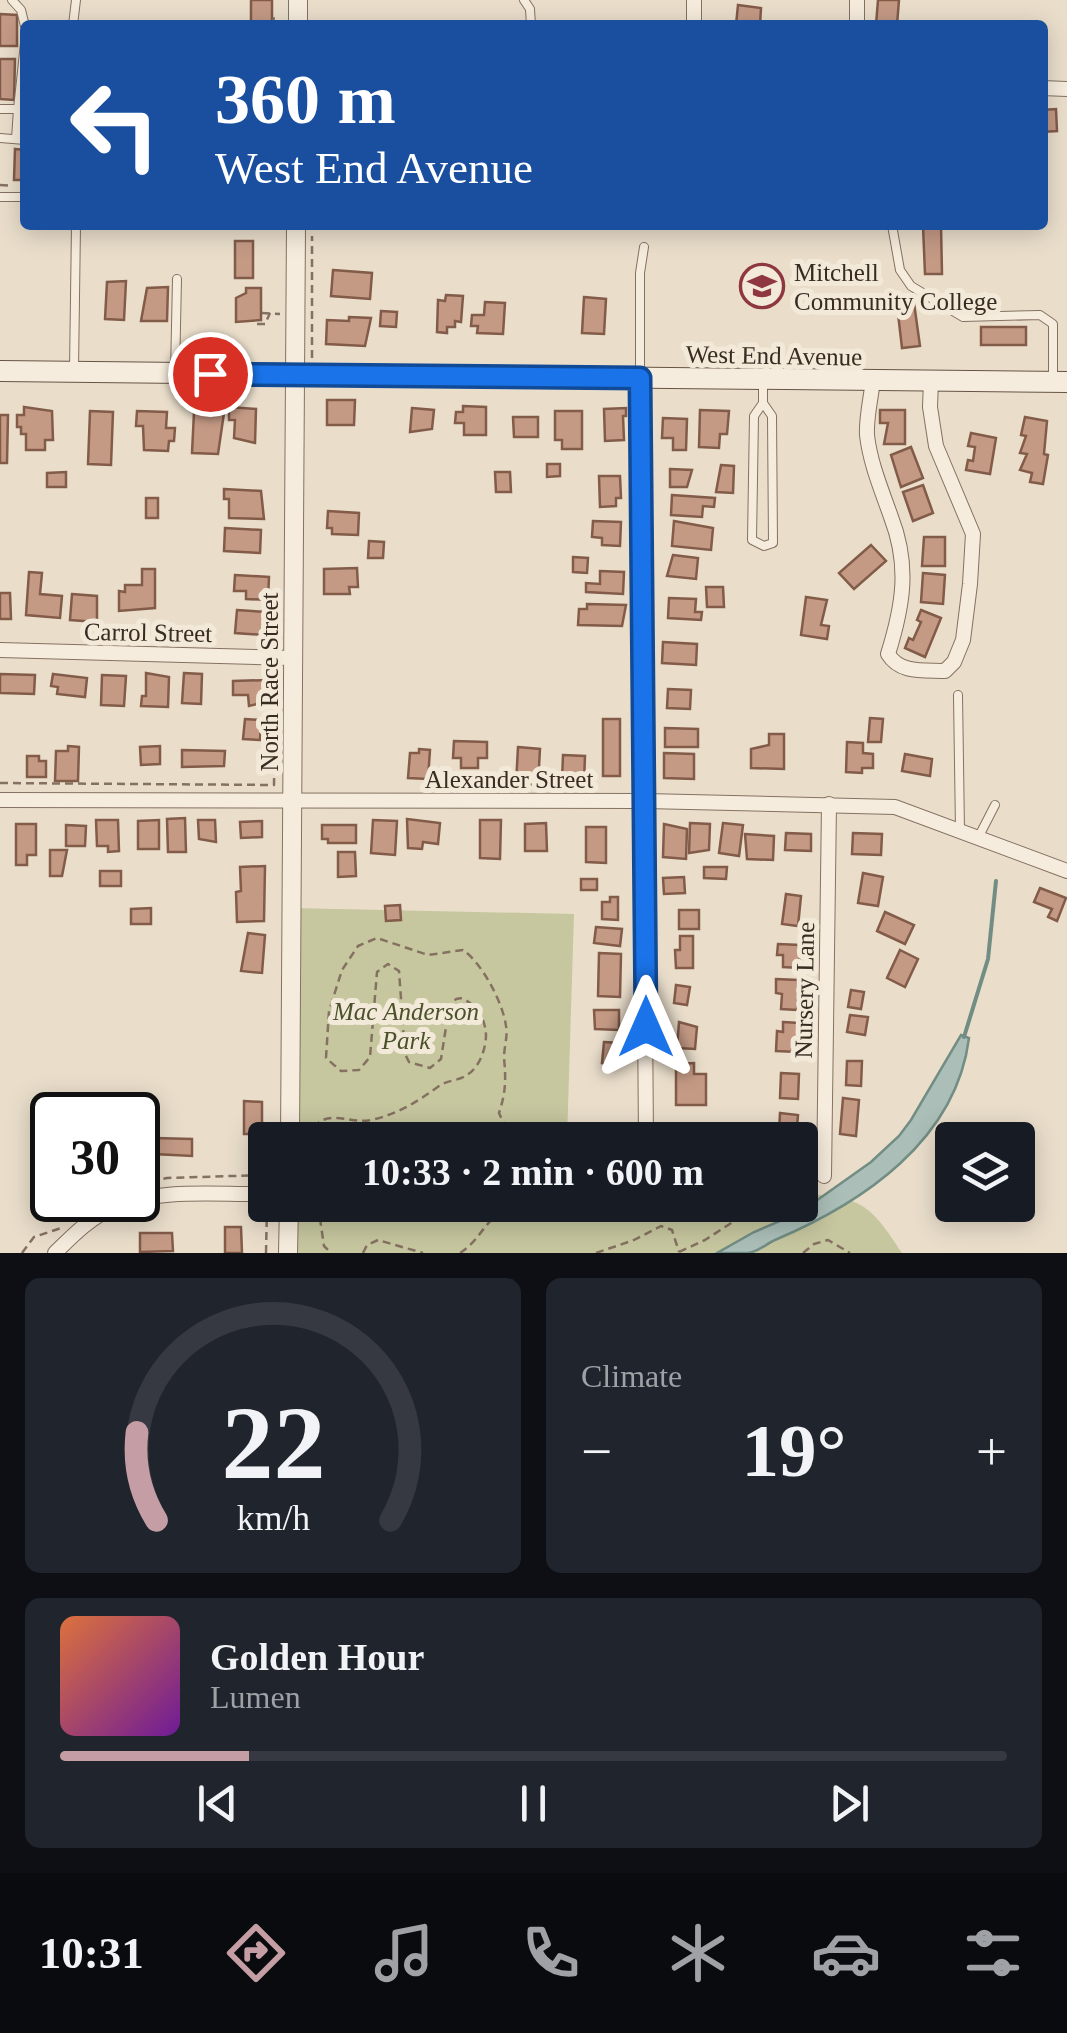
<!DOCTYPE html>
<html lang="en">
<head>
<meta charset="utf-8">
<style>
  body { margin:0; font-family:"Times New Roman",serif; background:#20242c; color:#f1f3f6; height:100vh; display:flex; flex-direction:column; font-size:38px; white-space:nowrap }
  * { box-sizing:border-box; margin:0 }
  p { font-size:32px; color:#9ea1a6 }
  .icon { flex:none; width:55px; height:55px; fill:none; stroke:currentColor; stroke-width:2; stroke-linecap:round; stroke-linejoin:round }
  .map { position:relative; height:1253px; overflow:hidden }
  .drawer { display:flex; flex-direction:column; gap:25px; padding:25px; background:#0d0f14; flex:1 }
  .drawer>* { flex:none }
  .banner { position:absolute; left:20px; top:20px; width:1028px; height:210px; border-radius:10px; box-shadow:0 5px 25px #0003; background:#1a4fa0; color:#fff; overflow:hidden }
  .controls { position:absolute; left:935px; top:1122px; display:grid; gap:20px }
  .controls a { display:grid; place-items:center; width:100px; height:100px; border-radius:10px; background:#171b24; box-shadow:0 5px 25px #0003; font-size:50px }
  .speed { position:absolute; left:30px; top:1092px; display:flex; gap:20px; font-size:50px; font-weight:700; text-align:center }
  .speed>* { display:grid; place-content:center; width:130px; height:130px; border-radius:50%; background:#171b24; box-shadow:0 5px 25px #0003; line-height:1 }
  .speed .limit { border:5px solid #111; border-radius:15px; background:#fff; color:#111 }
  .pin { position:absolute; display:grid; place-items:center; width:85px; height:85px; color:#fff; margin:-42px; border:5px solid #fff; border-radius:50%; box-shadow:0 2px 10px #0007 }
  .me { position:absolute; width:110px; margin:-55px; rotate:0deg; stroke-linejoin:round; filter:drop-shadow(0 0 8px #0008) }
  .turn { display:flex; align-items:center; gap:35px; height:210px; padding:0 30px; font-size:45px }
  .turn .icon { width:130px; height:130px; stroke-width:2.5 }
  .turn b { display:block; font-size:70px; line-height:85px }
  .big { font-size:75px; font-weight:700; line-height:1.1 }
  .drawer .tile { flex:1; display:flex; flex-direction:column; justify-content:center; gap:15px; min-width:0; padding:0 35px; border-radius:15px; background:#20242c }
  .drawer .dial { align-items:center; gap:0 }
  .dial svg { height:260px; overflow:visible; fill:none; stroke:#363941; stroke-width:7; stroke-linecap:round; text-anchor:middle }
  .dial text { fill:#f1f3f6; stroke:none }
  .song { display:flex; align-items:center; gap:30px }
  .cover { width:120px; height:120px; border-radius:15px; background:linear-gradient(135deg,hsl(20 70% 55%),hsl(280 70% 35%)) }
  .played { height:10px; border-radius:5px; background:linear-gradient(90deg,#c49ea4 20%,#363941 20%) }
  .keys { display:flex; justify-content:space-around; direction:ltr }
  .heat { display:flex; justify-content:space-between; align-items:center; font-size:55px; direction:ltr }
  .drawer .tiles { flex:1; display:grid; gap:25px; grid-template-columns:1fr 1fr }
  .tile:last-child { grid-column:span 2 }
  .trip { position:absolute; left:248px; top:1122px; width:570px; height:100px; border-radius:10px; background:#171b24; box-shadow:0 5px 25px #0003; font-weight:700; line-height:100px; text-align:center }
  .tabs { display:flex; height:160px; justify-content:space-around; align-items:center; background:#090b0e; color:#9ea1a6 }
  .tabs .icon { width:70px; height:70px }
  .tabs .on { color:#c49ea4 }
  .tabs b { font-size:45px; color:#f1f3f6 }
  .map>svg:first-child { display:block }
  .green { fill:#c6c79f }
  .water { fill:#abbfb8; stroke:#728d84; stroke-width:2.5 }
  .lines { fill:none; stroke-linecap:round; stroke-linejoin:round }
  .stream { stroke:#728d84; stroke-width:4 }
  .building { fill:#c49a85; stroke:#825b49; stroke-width:2.5 }
  .service-casing { stroke:#857161; stroke-width:10 }
  .minor-casing { stroke:#857161; stroke-width:16 }
  .tertiary-casing { stroke:#857161; stroke-width:20 }
  .secondary-casing { stroke:#675344; stroke-width:22 }
  .path { stroke:#857161; stroke-width:2.5; stroke-dasharray:8 5; stroke-linecap:butt }
  .service { stroke:#f6ecdd; stroke-width:8 }
  .minor { stroke:#f6ecdd; stroke-width:14 }
  .tertiary { stroke:#f6ecdd; stroke-width:18 }
  .secondary { stroke:#f6ecdd; stroke-width:20 }
  .route-casing { stroke:#114b97; stroke-width:25 }
  .route { stroke:#1a73e8; stroke-width:18 }
  .labels { text-anchor:middle; stroke-width:10; stroke-linejoin:round; paint-order:stroke }
  .poi-label { font-size:25px; fill:#382b22; stroke:#f2e9d9; text-anchor:start }
  .street-label { font-size:25px; fill:#382b22; stroke:#f2e9d9 }
  .park-label { font-size:25px; font-style:italic; fill:#4b522b; stroke:#f2e9d9 }
</style>
</head>
<body>
<div class="map">
<svg width="1067" height="1253" viewBox="0 0 1067 1253">
  <rect width="100%" height="100%" fill="#eadecb"/>
  <g class="green">
    <path d="M292,908L574,914L567,1140H289Z"/>
    <path d="M800,1194C860,1196 870,1203 902,1253H287L288,1205H800Z"/>
  </g>
  <path class="water" d="M961,1035L969,1038C956,1141 862,1203 775,1240C766,1244 758,1252 748,1253C738,1253 727,1253 717,1253L754,1232L799,1213L871,1162L899,1136L911,1120Z"/>
  <g class="lines">
    <path class="stream" d="M964,1037L988,959L996,881"/>
  </g>
  <g class="building">
    <path d="M251,0H272V23L251,25Z"/>
    <path d="M878,0H899L897,25H876Z"/>
    <path d="M738,5L761,8L760,25H736Z"/>
    <path d="M0,14L17,15V46H0Z"/>
    <path d="M0,59H15L14,100L0,99Z"/>
    <path d="M1056,109L1057,131L1042,132V110Z"/>
    <path d="M15,149L25,150V180H14Z"/>
    <path d="M941,225L942,274H925L923,226Z"/>
    <rect x="235" y="241" width="18" height="37"/>
    <path d="M333,270L372,273L370,299L331,296Z"/>
    <path d="M126,281L124,320L105,319L107,282Z"/>
    <path d="M168,287L167,321H141L147,288Z"/>
    <path d="M246,288H261V320L236,322V298L246,293Z"/>
    <path d="M446,295L463,296L461,322L455,321V327H447V333L437,332L438,300L445,301Z"/>
    <path d="M584,297L606,299L604,334L582,333Z"/>
    <path d="M485,302L505,303L503,334L477,333L478,326H471L472,315H484Z"/>
    <path d="M914,303L920,346L902,348L897,305Z"/>
    <path d="M381,311L397,312L396,327L380,326Z"/>
    <path d="M349,317L371,318L365,346L326,344L327,320L349,321Z"/>
    <rect x="981" y="327" width="45" height="18"/>
    <path d="M327,400H355L354,425H327Z"/>
    <path d="M463,406L486,407V435H464V423H455L456,412H463Z"/>
    <path d="M24,407L52,411L53,440H45V450H26V434H21V427H17V415H24Z"/>
    <path d="M229,407L256,409L255,443L234,438L235,420H229Z"/>
    <path d="M412,408L434,410L432,429L410,432Z"/>
    <path d="M626,408V416H623L624,440L605,441L604,409Z"/>
    <path d="M700,410L729,411L727,434H720L719,448L699,447Z"/>
    <path d="M880,410H905V444H884L888,423H880Z"/>
    <path d="M90,411L113,412L111,465L88,464Z"/>
    <path d="M137,411L167,412L166,428H175L174,441H169L168,451L144,450L143,426H136Z"/>
    <path d="M555,411H582V449H562V440H555Z"/>
    <path d="M194,412L224,413L218,454L192,453Z"/>
    <path d="M0,415H8L7,463H0Z"/>
    <path d="M513,417H538V437H514Z"/>
    <path d="M1025,417L1047,421L1044,454L1048,455L1043,484L1030,482L1032,473L1020,470L1027,454L1020,453L1026,436L1021,435Z"/>
    <path d="M663,418L687,419L686,450H673V438H662Z"/>
    <path d="M971,433L996,438L990,474L966,470L968,460L973,461L975,447L968,446Z"/>
    <path d="M911,447L923,478L901,487L891,455Z"/>
    <path d="M547,464H560V476L547,477Z"/>
    <path d="M721,465L734,466L733,493L716,492Z"/>
    <path d="M670,469L692,470L687,487H670Z"/>
    <path d="M66,472V487H47V473Z"/>
    <path d="M495,472H510L511,492H496Z"/>
    <path d="M599,476H620L621,498H616V506L600,507Z"/>
    <path d="M923,485L933,513L913,521L903,492Z"/>
    <path d="M224,489L261,491L264,519L229,518V499H224Z"/>
    <path d="M672,495L715,498L714,507L703,506L702,517L671,515Z"/>
    <rect x="146" y="498" width="12" height="20"/>
    <path d="M328,511L359,513L358,535L332,534V528H327Z"/>
    <path d="M593,521L621,522L620,546L602,545V538L592,537Z"/>
    <path d="M674,521L713,528L711,550L672,546Z"/>
    <path d="M225,528L261,530L260,553L224,551Z"/>
    <path d="M924,537H945V566H922Z"/>
    <path d="M369,541L384,542L383,558H368Z"/>
    <path d="M871,545L886,561L854,589L839,573Z"/>
    <path d="M673,555L698,558L696,579L667,576Z"/>
    <path d="M573,557L588,558L587,573L573,572Z"/>
    <path d="M357,568L358,587H349L350,594H324V569Z"/>
    <path d="M142,569H155V608L119,611V591L125,592V585H142Z"/>
    <path d="M600,571L624,572L623,594L586,592V583L600,584Z"/>
    <path d="M29,572L42,573L40,594L62,596L60,618L26,615Z"/>
    <path d="M923,573L945,575L943,604L921,602Z"/>
    <path d="M235,575L269,577L268,600L246,599V591H234Z"/>
    <path d="M706,587H723L724,607H707Z"/>
    <path d="M0,593H10L11,619H0Z"/>
    <path d="M72,594L97,596V622L70,620Z"/>
    <path d="M806,597L827,600L821,625L829,626L827,639L801,635Z"/>
    <path d="M669,598L696,599L695,612H702L701,620L668,618Z"/>
    <path d="M587,604L626,605L622,626L578,625L579,609H587Z"/>
    <path d="M237,610L267,612L265,635L235,633Z"/>
    <path d="M921,610L941,618L925,657L905,648L909,638L913,640L921,622L917,620Z"/>
    <path d="M663,642L697,644L696,665L662,663Z"/>
    <path d="M146,673L169,677L168,707L141,706L142,696H146Z"/>
    <path d="M184,673L202,674L201,704L182,703Z"/>
    <path d="M0,674L35,675L34,694L0,693Z"/>
    <path d="M53,674L87,678L85,697L57,694L58,687L51,686Z"/>
    <path d="M102,675L126,676L124,706L101,705Z"/>
    <path d="M269,680L270,701L249,706L248,695H233V681Z"/>
    <path d="M668,689L691,690L690,709L667,708Z"/>
    <path d="M870,718L883,719L881,742H868Z"/>
    <path d="M245,719L261,720L260,740L243,739Z"/>
    <rect x="603" y="719" width="17" height="57"/>
    <path d="M665,728L698,729V747H665Z"/>
    <path d="M769,734H784V769L751,768V749L769,745Z"/>
    <path d="M454,741L487,742V758H478V768H461V758H453Z"/>
    <path d="M847,742L863,743V753L873,754V768H862V773L846,772Z"/>
    <path d="M68,746L79,747L78,781H55L56,751H68Z"/>
    <path d="M160,746V764L141,765L140,747Z"/>
    <path d="M518,747L540,749L538,785L516,784Z"/>
    <path d="M419,749L430,750L428,779L408,778L410,753H419Z"/>
    <path d="M182,750L225,751L224,766L182,767Z"/>
    <path d="M664,753L694,754V779L664,778Z"/>
    <path d="M905,754L932,759L930,776L902,771Z"/>
    <path d="M563,755L585,756L584,782L562,781Z"/>
    <path d="M27,756H39V761H46V777H27Z"/>
    <path d="M185,818L186,852H168L167,819Z"/>
    <path d="M407,819L440,823L438,844L423,842L422,849L408,848Z"/>
    <path d="M96,820H118L119,851L108,852V846H97Z"/>
    <path d="M159,820V849H138V821Z"/>
    <path d="M198,820H215L216,842L199,839Z"/>
    <path d="M373,820L397,821L395,855L371,853Z"/>
    <path d="M480,820H501L500,859L480,858Z"/>
    <path d="M262,821V837L241,838L240,822Z"/>
    <path d="M546,823L547,851H525V824Z"/>
    <path d="M690,823L710,824L709,850L689,853Z"/>
    <path d="M723,823L743,825L739,856L719,853Z"/>
    <path d="M16,824H36V855H27V865H16Z"/>
    <path d="M664,824L687,829L686,859L663,857Z"/>
    <path d="M66,825L86,826L85,846H66Z"/>
    <path d="M322,825H356V843H328V839H322Z"/>
    <path d="M586,827H606V863L586,862Z"/>
    <path d="M786,833L811,834V851L785,850Z"/>
    <path d="M853,833L882,834L881,855L852,854Z"/>
    <path d="M745,834L774,836L773,860L747,859Z"/>
    <path d="M50,850H67L62,876H50Z"/>
    <path d="M338,852H355L356,876L338,877Z"/>
    <path d="M265,866L264,921L237,922L236,892L241,891L240,867Z"/>
    <path d="M704,867H727L726,879L704,878Z"/>
    <rect x="100" y="871" width="21" height="15"/>
    <path d="M863,873L883,877L878,906L858,903Z"/>
    <path d="M684,877L685,893L664,894L663,878Z"/>
    <rect x="581" y="879" width="16" height="11"/>
    <path d="M1040,888L1066,898L1057,921L1048,917L1052,909L1034,902Z"/>
    <path d="M786,894L801,896L798,926L782,924Z"/>
    <path d="M610,897H618V920L602,919V902H610Z"/>
    <path d="M400,905L401,920L386,921L385,906Z"/>
    <path d="M151,908V924H131V909Z"/>
    <rect x="679" y="910" width="20" height="19"/>
    <path d="M885,912L914,925L905,944L877,931Z"/>
    <path d="M596,927L622,929L620,946L594,943Z"/>
    <path d="M248,933L265,935L262,973L241,971Z"/>
    <path d="M680,936H693V968H676L675,950H680Z"/>
    <path d="M778,944L800,945L799,968L783,967V955H777Z"/>
    <path d="M900,950L918,959L905,987L887,978Z"/>
    <path d="M599,953L621,954L620,997L598,996Z"/>
    <path d="M776,979L798,980L797,1010L781,1009L782,994L776,993Z"/>
    <path d="M676,985L690,987L687,1005L674,1003Z"/>
    <path d="M851,990L864,992L861,1009L848,1007Z"/>
    <path d="M594,1010H619V1030L595,1029Z"/>
    <path d="M850,1015L868,1017L865,1035L847,1032Z"/>
    <path d="M679,1022L697,1027L695,1049L677,1048Z"/>
    <path d="M783,1022L799,1023L798,1052L776,1051L777,1031L783,1032Z"/>
    <path d="M604,1042L621,1043L620,1064L602,1063Z"/>
    <path d="M847,1061H862L861,1086L846,1085Z"/>
    <path d="M694,1063V1074H706V1105H676V1064Z"/>
    <path d="M781,1073L799,1074L798,1099L780,1098Z"/>
    <path d="M843,1098L859,1100L856,1136L840,1134Z"/>
    <path d="M244,1101L262,1102V1134H244Z"/>
    <path d="M780,1113L798,1115L796,1140L774,1139L775,1133H779Z"/>
    <path d="M155,1138L192,1139V1156L154,1154Z"/>
    <path d="M225,1227H241L242,1253H225Z"/>
    <path d="M140,1233H172L173,1251L140,1252Z"/>
  </g>
  <g class="lines">
    <defs>
      <g id="service">
        <path d="M12,0L21,10L25,26"/>
        <path d="M524,0L530,9L531,25"/>
        <path d="M73,25L76,0"/>
        <path d="M0,109H18L16,139"/>
        <path d="M18,109L25,43"/>
        <path d="M0,138L25,140"/>
        <path d="M0,197H25"/>
        <path d="M892,225L900,270L911,286L963,317L1040,315L1053,324V378"/>
        <path d="M74,370L76,225"/>
        <path d="M175,373L177,279"/>
        <path d="M640,377V273L644,247"/>
        <path d="M763,403L772,416L773,543L764,546L752,540L754,416L763,403V379"/>
        <path d="M958,695L960,831"/>
        <path d="M978,838L995,805"/>
      </g>
      <g id="minor">
        <path d="M694,25V0"/>
        <path d="M857,25V0"/>
        <path d="M1042,88L1067,89"/>
        <path d="M640,378L646,1140"/>
        <path d="M873,380C871,398 866,418 867,435C870,463 882,491 891,517C910,566 903,606 888,654C900,674 924,670 945,671L954,662L963,640L970,584L973,534L936,446L930,407L931,381"/>
        <path d="M0,650L294,658"/>
        <path d="M0,800L646,801L895,807L1067,871"/>
        <path d="M824,1176L829,804"/>
        <path d="M55,1253C73,1235 93,1215 117,1206C161,1188 218,1195 265,1194"/>
      </g>
      <g id="tertiary">
        <path d="M298,25V0"/>
        <path d="M290,1140L296,225"/>
        <path d="M288,1253L289,1205"/>
      </g>
      <path id="secondary" d="M0,371L1067,382"/>
    </defs>
    <use href="#service" class="service-casing"/>
    <use href="#minor" class="minor-casing"/>
    <use href="#tertiary" class="tertiary-casing"/>
    <use href="#secondary" class="secondary-casing"/>
    <g class="path">
      <path d="M273,25L274,14"/>
      <path d="M0,185L13,186"/>
      <path d="M262,313L280,314"/>
      <path d="M257,324H265L270,313"/>
      <path d="M312,358V236"/>
      <path d="M0,783L274,785L276,669"/>
      <path d="M327,1140L320,1133L319,1122C335,1112 353,1124 371,1120C398,1114 417,1102 439,1086C447,1080 459,1081 467,1075C480,1067 486,1048 486,1035C485,1017 477,1006 462,998L456,999L449,1008L441,1059L430,1068L409,1062L405,1054L399,971L388,964L377,972L370,1057L359,1070L341,1071L326,1058L329,1011L342,970L358,946L377,938L428,955L463,950C482,963 503,1003 506,1026C508,1036 504,1047 504,1058C506,1079 506,1092 499,1113L503,1122L522,1140"/>
      <path d="M381,1140H395"/>
      <path d="M138,1184L167,1178L265,1175"/>
      <path d="M800,1184L813,1180"/>
      <path d="M318,1205L324,1246L331,1253"/>
      <path d="M383,1205H400"/>
      <path d="M78,1213L92,1203"/>
      <path d="M679,1252L705,1240L759,1205"/>
      <path d="M22,1253L34,1237L61,1228"/>
      <path d="M266,1253L267,1206"/>
      <path d="M363,1253L367,1245L378,1240L423,1253"/>
      <path d="M460,1253C482,1239 484,1219 511,1205"/>
      <path d="M596,1253L634,1240L661,1226L672,1230L679,1252"/>
      <path d="M803,1253L814,1244L828,1240L850,1253"/>
    </g>
    <use href="#service" class="service"/>
    <use href="#minor" class="minor"/>
    <use href="#tertiary" class="tertiary"/>
    <use href="#secondary" class="secondary"/>
  </g>
  <g class="lines">
    <defs>
      <path id="route" d="M210,374L640,378L646,1027"/>
    </defs>
    <use href="#route" class="route-casing"/>
    <use href="#route" class="route"/>
  </g>
  <defs>
    <symbol id="university-ring" viewBox="-11 -11 22 22"><circle r="9.5" fill="#f2e9d9" stroke="#8e373f" stroke-width="1.5"/><path d="M0-5L7-2L0 1L-7-2ZM-4 1L0 2.5L4 1V4Q0 6-4 4Z" fill="#8e373f"/></symbol>
  </defs>
  <g fill-rule="evenodd">
    <use href="#university-ring" x="737" y="261" width="50" height="50"/>
  </g>
  <g class="labels">
    <g class="poi-label">
      <text x="794" y="281">Mitchell<tspan x="794" dy="29">Community College</tspan></text>
    </g>
    <g class="street-label">
      <text transform="translate(774 355) rotate(1)" y="9">West End Avenue</text>
      <text transform="translate(148 632) rotate(1)" y="9">Carrol Street</text>
      <text transform="translate(269 682) rotate(-90)" y="9">North Race Street</text>
      <text x="509" y="788">Alexander Street</text>
      <text transform="translate(804 990) rotate(-89)" y="9">Nursery Lane</text>
    </g>
    <g class="park-label">
      <text x="406" y="1020">Mac Anderson<tspan x="406" dy="29">Park</tspan></text>
    </g>
  </g>
</svg>
<div class="controls">
<a><svg class="icon" aria-label="layers" viewBox="0 0 24 24"><path d="M12 4l9 5-9 5-9-5zM3 14l9 5 9-5"/></svg></a>
</div>
<div class="speed"><div class="limit">30</div></div>
<div class="pin" style="left:210px;top:374px;background:#d93025"><svg class="icon" aria-label="arrive" viewBox="0 0 24 24"><path d="M6 21V4h12l-3 4 3 4H6"/></svg></div>
<svg class="me" style="left:646px;top:1027px" viewBox="-20 -20 40 40"><path d="M0-17L14 15 0 8-14 15z" fill="#1a73e8" stroke="#fff" stroke-width="4"/></svg>
<div class="trip">10:33 · 2 min · 600 m</div>
<div class="banner">
<div class="turn"><svg class="icon" aria-label="left" viewBox="0 0 24 24"><path d="M17 20v-9H6M10 6l-5 5 5 5"/></svg><div><b>360 m</b>West End Avenue</div></div>
</div>
</div>
<section class="drawer">
<div class="tiles">
<div class="tile dial"><svg viewBox="0 0 100 80">
<path d="M14 69A42 42 0 1 1 86 69"/>
<path d="M14 69A42 42 0 0 1 8 42" stroke="#c49ea4"/>
<text x="50" y="56" font-size="32" font-weight="700">22</text>
<text x="50" y="72" font-size="11">km/h</text>
</svg></div>
<div class="tile"><p>Climate</p>
<div class="heat"><a>−</a><b class="big">19°</b><a>+</a></div>
</div>
<div class="tile">
<div class="song"><i class="cover"></i><div><b>Golden Hour</b><p>Lumen</p></div></div>
<div class="played"></div>
<div class="keys"><svg class="icon" aria-label="previous" viewBox="0 0 24 24"><path d="M18 5L8 12l10 7zM5 5v14"/></svg><svg class="icon" aria-label="pause" viewBox="0 0 24 24"><path d="M8 5v14M16 5v14"/></svg><svg class="icon" aria-label="next" viewBox="0 0 24 24"><path d="M6 5l10 7-10 7zM19 5v14"/></svg></div>
</div>
</div>
</section>
<nav class="tabs">
<b>10:31</b>
<svg class="icon on" aria-label="directions" viewBox="0 0 24 24"><path d="M12 3l9 9-9 9-9-9zM9 14v-3h6M13 9l2 2-2 2"/></svg>
<svg class="icon" aria-label="music" viewBox="0 0 24 24"><path d="M9 18V5l10-2v13"/><circle cx="6" cy="18" r="3"/><circle cx="16" cy="16" r="3"/></svg>
<svg class="icon" aria-label="phone" viewBox="0 0 24 24"><path d="M5 4h4l2 5-3 2q2 4 5 5l2-3 5 2v4C11 20 4 13 5 4z"/></svg>
<svg class="icon" aria-label="climate" viewBox="0 0 24 24"><path d="M12 3v18M4 7l16 10M4 17L20 7"/></svg>
<svg class="icon" aria-label="car" viewBox="0 0 24 24"><path d="M5 17H2v-5l4-1 3-4h7l3 4 3 1v5h-3M9 17h6M6 11h13"/><circle cx="7" cy="17" r="2"/><circle cx="17" cy="17" r="2"/></svg>
<svg class="icon" aria-label="filters" viewBox="0 0 24 24"><path d="M4 7h16M4 17h16"/><circle cx="9" cy="7" r="2"/><circle cx="15" cy="17" r="2"/></svg>
</nav>
</body>
</html>
